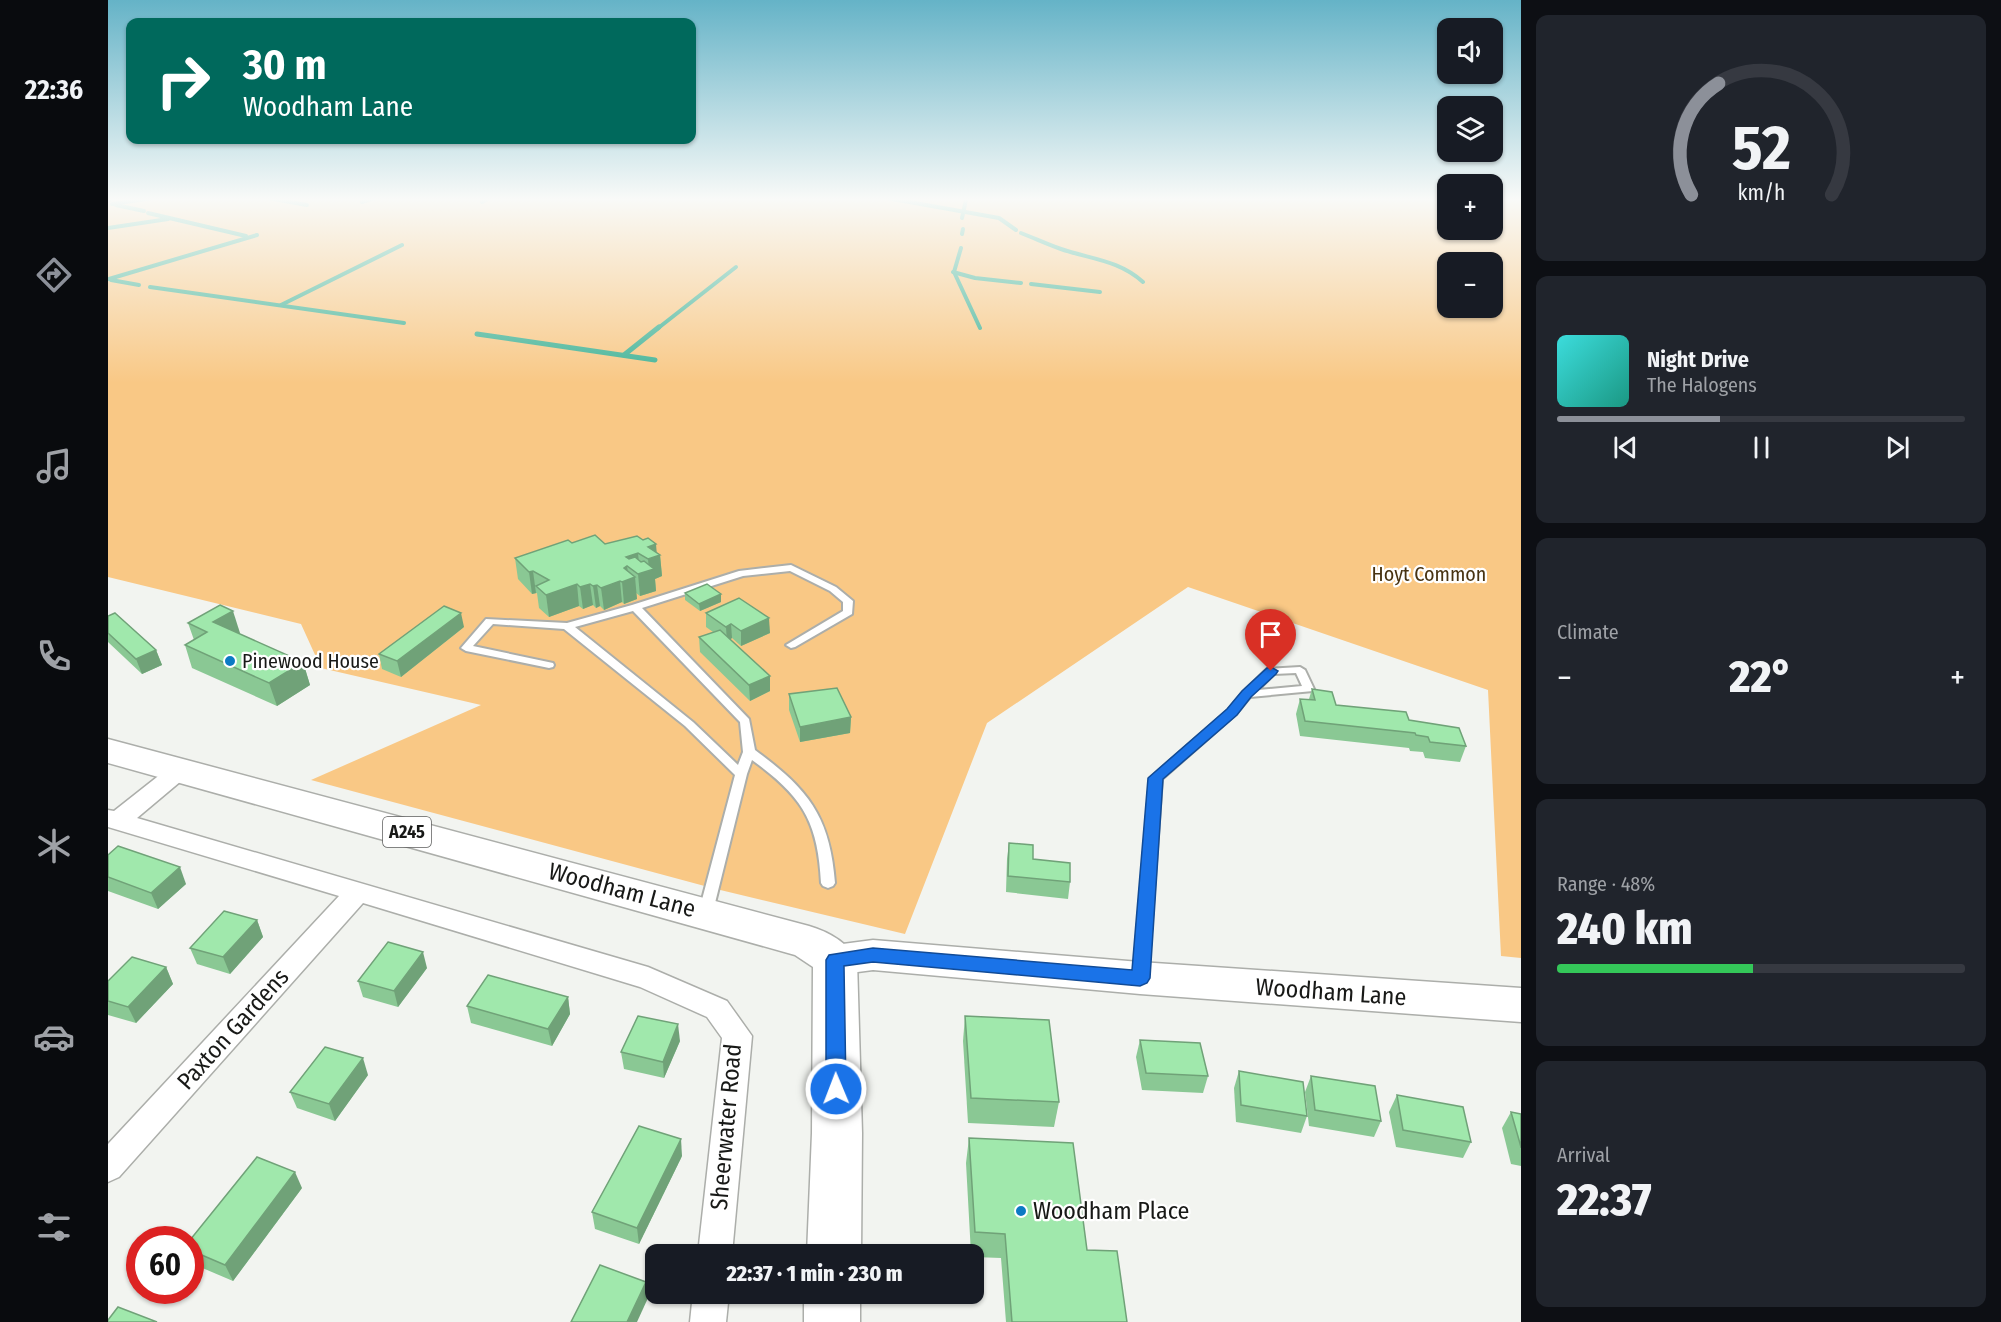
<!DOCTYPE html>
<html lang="en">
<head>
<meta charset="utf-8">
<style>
  body { margin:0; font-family:"Fira Sans Condensed",sans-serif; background:#20242c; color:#f1f3f6; height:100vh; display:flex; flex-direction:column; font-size:22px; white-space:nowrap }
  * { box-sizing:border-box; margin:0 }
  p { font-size:20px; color:#9ea1a6 }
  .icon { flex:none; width:33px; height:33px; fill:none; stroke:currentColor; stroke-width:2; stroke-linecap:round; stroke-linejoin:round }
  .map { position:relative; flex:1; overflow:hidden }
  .sheet { display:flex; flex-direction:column; gap:15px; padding:15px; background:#0d0f14; width:480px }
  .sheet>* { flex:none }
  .banner { position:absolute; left:18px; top:18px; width:570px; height:126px; border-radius:12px; box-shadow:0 2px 4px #0004; background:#00695c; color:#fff; overflow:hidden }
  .buttons { position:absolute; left:1329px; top:18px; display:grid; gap:12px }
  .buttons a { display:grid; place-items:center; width:66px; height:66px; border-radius:12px; background:#171b24; box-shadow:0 2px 4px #0004; font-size:30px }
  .speed { position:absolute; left:18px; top:1226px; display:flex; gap:12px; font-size:30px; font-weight:700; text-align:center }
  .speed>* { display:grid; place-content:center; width:78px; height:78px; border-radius:50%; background:#171b24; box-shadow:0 2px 4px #0004; line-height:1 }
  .speed .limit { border:9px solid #d22; background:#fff; color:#111 }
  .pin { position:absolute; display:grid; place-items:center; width:51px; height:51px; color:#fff; margin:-62px -26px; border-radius:50% 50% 50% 0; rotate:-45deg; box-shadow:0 0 6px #0007 }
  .pin .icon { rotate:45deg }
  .me { position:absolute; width:66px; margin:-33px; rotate:359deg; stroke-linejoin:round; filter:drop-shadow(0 0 4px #0008) }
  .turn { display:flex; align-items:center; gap:21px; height:126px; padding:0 18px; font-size:27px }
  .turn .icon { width:78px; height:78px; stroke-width:2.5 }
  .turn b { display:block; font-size:42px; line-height:51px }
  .big { font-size:45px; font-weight:800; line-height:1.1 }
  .sheet .tile { flex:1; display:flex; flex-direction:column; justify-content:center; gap:9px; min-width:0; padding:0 21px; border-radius:12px; background:#20242c }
  .sheet .dial { align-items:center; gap:0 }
  .dial svg { height:156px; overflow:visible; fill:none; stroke:#363941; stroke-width:7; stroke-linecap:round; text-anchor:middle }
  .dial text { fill:#f1f3f6; stroke:none }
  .song { display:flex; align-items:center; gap:18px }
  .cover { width:72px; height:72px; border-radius:9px; background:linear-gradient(135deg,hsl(180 70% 55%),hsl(170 70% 35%)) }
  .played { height:6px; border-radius:3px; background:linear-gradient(90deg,#8c9099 40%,#363941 40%) }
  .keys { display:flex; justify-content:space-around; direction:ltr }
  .heat { display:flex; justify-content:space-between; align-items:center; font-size:33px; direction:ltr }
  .charge { height:9px; border-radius:4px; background:linear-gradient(90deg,#34c759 48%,#363941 0) }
  .trip { position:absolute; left:537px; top:1244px; width:339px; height:60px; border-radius:12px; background:#171b24; box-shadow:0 2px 4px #0004; font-weight:800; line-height:60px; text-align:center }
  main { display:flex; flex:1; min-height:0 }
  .menu { display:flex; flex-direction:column; width:108px; justify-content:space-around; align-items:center; background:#090b0e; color:#9ea1a6 }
  .menu .icon { width:42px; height:42px }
  .menu .selected { color:#8c9099 }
  .menu b { font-size:27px; color:#f1f3f6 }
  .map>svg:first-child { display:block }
  .green { fill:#f9c885; fill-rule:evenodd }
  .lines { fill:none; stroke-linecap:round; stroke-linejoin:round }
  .stream-far1 { stroke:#41b295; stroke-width:4 }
  .stream { stroke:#41b295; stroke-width:5 }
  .service-casing { stroke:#acaeaa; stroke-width:4 }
  .minor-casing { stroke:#acaeaa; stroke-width:3 }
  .secondary-casing { stroke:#acaeaa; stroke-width:3 }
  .primary-casing { stroke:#acaeaa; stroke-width:3 }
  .service { fill:#fff; fill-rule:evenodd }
  .minor { fill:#fff; fill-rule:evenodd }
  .secondary { fill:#fff; fill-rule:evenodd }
  .primary { fill:#fff; fill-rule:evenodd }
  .wall { fill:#8ac894 }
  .shaded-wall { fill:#70a278 }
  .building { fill:#a0e8ac; stroke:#70a278; stroke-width:1.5 }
  .route { fill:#1a73e8; stroke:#114b97; stroke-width:1.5 }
  .poi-dot { fill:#0c7ac4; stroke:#fff; stroke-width:2 }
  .labels { text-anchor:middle; stroke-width:4.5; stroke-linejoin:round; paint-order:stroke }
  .shield { fill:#fff; stroke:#5d5e5d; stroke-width:1.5 }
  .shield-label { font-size:18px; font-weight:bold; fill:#181917 }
  .park-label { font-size:20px; fill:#483312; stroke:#fff }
  .poi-label { font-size:20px; fill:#181917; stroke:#fff; text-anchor:start }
  .near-street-label { font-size:24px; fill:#181917; stroke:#fff }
  .near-poi-label { font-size:24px; fill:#181917; stroke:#fff; text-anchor:start }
</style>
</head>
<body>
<main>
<nav class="menu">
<b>22:36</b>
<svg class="icon selected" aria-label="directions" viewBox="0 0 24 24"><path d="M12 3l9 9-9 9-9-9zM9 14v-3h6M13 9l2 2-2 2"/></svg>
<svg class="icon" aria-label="music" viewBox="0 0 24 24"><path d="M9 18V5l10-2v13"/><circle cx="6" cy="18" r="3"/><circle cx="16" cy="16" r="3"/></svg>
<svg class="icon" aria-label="phone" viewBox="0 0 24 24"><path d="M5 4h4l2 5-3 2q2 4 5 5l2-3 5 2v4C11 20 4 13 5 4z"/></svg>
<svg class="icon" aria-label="climate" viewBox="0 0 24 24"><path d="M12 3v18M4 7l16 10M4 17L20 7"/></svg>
<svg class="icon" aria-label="car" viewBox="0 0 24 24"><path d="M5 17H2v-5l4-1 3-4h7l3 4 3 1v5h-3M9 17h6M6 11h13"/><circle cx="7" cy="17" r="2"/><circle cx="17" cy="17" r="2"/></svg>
<svg class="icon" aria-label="filters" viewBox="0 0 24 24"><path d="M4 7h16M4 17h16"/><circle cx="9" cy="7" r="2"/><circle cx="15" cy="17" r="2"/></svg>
</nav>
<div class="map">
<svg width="1413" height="1322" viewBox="0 0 1413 1322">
  <rect width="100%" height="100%" fill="#f2f4f0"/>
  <path class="green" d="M0,198H1339L1340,230H1384L1385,198H1413V958L1393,956L1380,690L1080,587L879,723L797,934L604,888L203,780L373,705L213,668L193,624L0,577ZM1340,262H1384V308H1340Z"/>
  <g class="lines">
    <g class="stream-far1">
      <path d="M160,198L199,205"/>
      <path d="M779,198L891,218L908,230"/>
      <path d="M0,201L5,198"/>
      <path d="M254,202L266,198"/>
      <path d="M374,202L381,198"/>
      <path d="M4,204L44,198"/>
      <path d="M8,205L36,211"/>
      <path d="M40,213L138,236"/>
      <path d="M854,218L858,200"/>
      <path d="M0,228L60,219"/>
      <path d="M913,233C926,238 939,244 953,249C982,259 1011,260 1035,282"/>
      <path d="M854,234L855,229"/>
      <path d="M853,248L846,272L872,328"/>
      <path d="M845,272L867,278L913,283"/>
      <path d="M1,279L149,235"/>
      <path d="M3,280L31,285"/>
      <path d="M923,284L992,292"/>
      <path d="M42,287L296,323"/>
      <path d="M173,305L294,245"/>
      <path d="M549,329L628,267"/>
    </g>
    <g class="stream">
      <path d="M369,334L547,360"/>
      <path d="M516,355L551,327"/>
    </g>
    <defs>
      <g id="service">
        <path d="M683,565L728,587L745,601L744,614L687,647L683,648L678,645L735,611V602L722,591L682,571L635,576L534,608L641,719L647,750C700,789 722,816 727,883L725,886L720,888L715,886L713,883C710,821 694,796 644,760L639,774L605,911L603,915L598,916L593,915L591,911L627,775L577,726L456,629L385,624L365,646L445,663L446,665L445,667L441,668L358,651L353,648L378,619L459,623L524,605L631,571ZM525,611L632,722L635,752L630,765L585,722L467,627Z"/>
        <path d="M1192,667L1197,670L1206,689L1205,691L1142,697L1128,714L1054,779L1040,975L1038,979L1033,981L1028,979L1026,975L1042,778L1120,710L1135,692L1159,669ZM1188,673L1194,686L1150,690L1166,674Z"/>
      </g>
      <g id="minor">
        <path d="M71,763L79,766L83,771L79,776L29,818L540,967L619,1001L644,1036L624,1254H590L614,1038L599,1017L532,987L255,903L11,1177L0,1182V1144L231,896L0,827V810L6,811L63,766Z"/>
        <path d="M585,1293H621L618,1322H582Z"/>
      </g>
      <path id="secondary" d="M765,940L1032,962L1413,988V1022L1032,994L765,970L727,975L713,971L707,960L713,949L727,945Z"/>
      <g id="primary">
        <path d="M0,739L701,926C721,932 739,942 749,960L754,1133L753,1254H699L704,1133L705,967L687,955L0,763Z"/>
        <rect x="696" y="1293" width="56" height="29"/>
      </g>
    </defs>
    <use href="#service" class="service-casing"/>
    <use href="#minor" class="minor-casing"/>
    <use href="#secondary" class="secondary-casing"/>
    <use href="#primary" class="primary-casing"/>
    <use href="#service" class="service"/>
    <use href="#minor" class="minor"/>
    <use href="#secondary" class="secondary"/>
    <use href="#primary" class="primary"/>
  </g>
  <g class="wall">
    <path d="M535,540L552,555L554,576L547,579L548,591L532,596L528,593L529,599L516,604L514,602L496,610L492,606L488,608L485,605L475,609L471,606L441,617L431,608L429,593L424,594L410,579L407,558L464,543L497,544Z"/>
    <path d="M577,593L613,602L592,611L577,600Z"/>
    <path d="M598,613L662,633L633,646L624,638L622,639L662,676V691L642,701L592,652L591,637L605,632L598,627Z"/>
    <path d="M0,616L48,650L54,665L34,674L0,642Z"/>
    <path d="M80,623L132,633L130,634L195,662L202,685L169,706L84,668L77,645L86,640Z"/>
    <path d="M356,627L293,677L274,669L271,654Z"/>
    <path d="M1204,689L1228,705L1301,720L1358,746L1352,762L1317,758L1315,752L1302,751L1301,748L1192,736L1188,714L1192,699H1201Z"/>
    <path d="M681,694L743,717L742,733L692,742L681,710Z"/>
    <path d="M901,843L925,859L962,882L960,899L898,892L899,859Z"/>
    <path d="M0,855L78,884L50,909L0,891Z"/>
    <path d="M149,920L155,937L122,974L89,964L82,948Z"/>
    <path d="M58,967L65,984L28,1023L0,1015V981Z"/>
    <path d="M319,968L290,1007L255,997L250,981Z"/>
    <path d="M460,997L462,1014L444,1046L363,1023L359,1006Z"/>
    <path d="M857,1016L951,1102L946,1127L860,1123L855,1041Z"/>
    <path d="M1032,1040L1100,1076L1095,1093L1034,1090L1028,1057Z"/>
    <path d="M572,1041L556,1078L516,1069L513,1052Z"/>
    <path d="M1131,1071L1199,1116L1193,1133L1128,1122L1126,1088Z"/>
    <path d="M260,1075L227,1121L189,1108L182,1092Z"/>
    <path d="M1203,1076L1273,1121L1266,1137L1201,1126L1197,1092Z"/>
    <path d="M1289,1095L1363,1142L1355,1158L1288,1147L1281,1112Z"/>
    <path d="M1403,1112L1413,1114V1166L1403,1164L1394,1128Z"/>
    <path d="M861,1138L979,1250L1019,1322H898L893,1258L866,1257V1254H863L858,1163Z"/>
    <path d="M574,1156L531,1244L487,1229L484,1212Z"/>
    <path d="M194,1188L125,1281L85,1264L82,1259V1240Z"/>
  </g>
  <g class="shaded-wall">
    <path d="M548,544L549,556L552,555L554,576L547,579L548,591L532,596L530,574L519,566L521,579L527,577L529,599L516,604L514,582L518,557L530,553L532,573L541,571L540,559V547Z"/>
    <path d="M425,571L428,593L424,594L421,572Z"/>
    <path d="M512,581L514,602L496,610L493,588Z"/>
    <path d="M469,584L471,606L441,617L438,595Z"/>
    <path d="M482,584L485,605L475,609L472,587Z"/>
    <path d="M489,585L492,606L488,608L485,586Z"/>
    <path d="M613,594V602L592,611L591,604Z"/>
    <path d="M125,611L132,633L112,645L105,622Z"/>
    <path d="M353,613L356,627L293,677L289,661Z"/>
    <path d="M661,618L662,633L633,646V631Z"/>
    <path d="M623,624L624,638L619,642L618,627Z"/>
    <path d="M48,650L54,665L34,674L28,659Z"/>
    <path d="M195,662L202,685L169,706L161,683Z"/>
    <path d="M662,676V691L642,701L641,685Z"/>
    <path d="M743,717L742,733L692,742V727Z"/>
    <path d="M72,867L78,884L50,909L43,893Z"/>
    <path d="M149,920L155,937L122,974L115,957Z"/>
    <path d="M315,952L319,968L290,1007L286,991Z"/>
    <path d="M58,967L65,984L28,1023L20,1007Z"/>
    <path d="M460,997L462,1014L444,1046L440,1029Z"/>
    <path d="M570,1024L572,1041L556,1078L555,1062Z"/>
    <path d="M255,1058L260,1075L227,1121L221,1104Z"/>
    <path d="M573,1139L574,1156L531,1244L529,1228Z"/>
    <path d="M187,1172L194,1188L125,1281L117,1265Z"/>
    <path d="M538,1282L540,1298L529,1322H519Z"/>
  </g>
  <g class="building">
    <path d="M487,535L497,544L529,536L535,540L540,538L548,544L540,547L552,555L540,559L530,553L518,557L521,559L527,557L533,562L536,561L546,569L530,574L519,566L516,568L527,577L514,582L512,581L493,588L489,585L485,586L482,584L472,587L469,584L438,595L428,586L441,580L425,571L421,572L407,558L460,540L464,543Z"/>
    <path d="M599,584L613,594L591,604L577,593Z"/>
    <path d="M631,598L661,618L633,631L623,624L618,627L598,613Z"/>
    <path d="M112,605L125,611L105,622L195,662L161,683L77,645L99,632L80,623Z"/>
    <path d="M336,606L353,613L289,661L271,654Z"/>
    <path d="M7,613L48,650L28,659L0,633V616Z"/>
    <path d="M612,630L662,676L641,685L591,637Z"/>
    <path d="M729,688L743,717L692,727L681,694Z"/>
    <path d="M1204,689L1224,692L1228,705L1298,712L1301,720L1351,728L1358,746L1322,742L1320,737L1308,735L1307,733L1197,721L1192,699L1207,700Z"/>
    <path d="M901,843L925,845V859L962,863V882L900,876Z"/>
    <path d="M10,846L72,867L43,893L0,877V855Z"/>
    <path d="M116,911L149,920L115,957L82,948Z"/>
    <path d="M280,942L315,952L286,991L250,981Z"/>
    <path d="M24,957L58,967L20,1007L0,1001V981Z"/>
    <path d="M380,975L460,997L440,1029L359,1006Z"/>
    <path d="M530,1016L570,1024L555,1062L513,1052Z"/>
    <path d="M857,1016L941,1020L951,1102L863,1098Z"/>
    <path d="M1032,1040L1092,1043L1100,1076L1038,1073Z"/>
    <path d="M217,1047L255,1058L221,1104L182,1092Z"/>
    <path d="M1131,1071L1195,1082L1199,1116L1133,1105Z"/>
    <path d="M1203,1076L1267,1086L1273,1121L1207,1110Z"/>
    <path d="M1289,1095L1355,1107L1363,1142L1295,1130Z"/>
    <path d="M1403,1112L1413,1114V1148V1147Z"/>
    <path d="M531,1126L573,1139L529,1228L484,1212Z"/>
    <path d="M861,1138L965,1143L979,1250L1009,1251L1019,1322H904L897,1234L867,1232Z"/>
    <path d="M149,1157L187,1172L117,1265L82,1250V1240Z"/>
    <path d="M492,1265L538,1282L519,1322H463Z"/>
    <path d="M10,1307L49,1322H0V1320Z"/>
  </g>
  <linearGradient id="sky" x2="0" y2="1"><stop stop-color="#65b3c7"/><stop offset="0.52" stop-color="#f9faf8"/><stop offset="1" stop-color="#f9faf8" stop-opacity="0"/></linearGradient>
  <rect width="1413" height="383" fill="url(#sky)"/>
  <path class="route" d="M1163,667L1170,671L1168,674L1143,697L1129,715L1055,779L1042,978L1039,983L1032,986L765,962L736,966L738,1089L735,1095L728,1097L721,1095L718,1089V960L721,955L765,948L1024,970L1040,778L1119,709L1134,691L1159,668Z"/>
  <g class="poi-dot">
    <circle cx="122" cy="661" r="6"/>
    <circle cx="913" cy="1211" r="6"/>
  </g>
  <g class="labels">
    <rect class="shield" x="275" y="817" width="48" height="30" rx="4.5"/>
    <g class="shield-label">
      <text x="299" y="838">A245</text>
    </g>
    <g class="park-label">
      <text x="1321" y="581">Hoyt Common</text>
    </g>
    <g class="poi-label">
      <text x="134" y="668">Pinewood House</text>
    </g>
    <g class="near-street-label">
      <text transform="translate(514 890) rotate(15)" y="8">Woodham Lane</text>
      <text transform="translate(1223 992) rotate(4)" y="8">Woodham Lane</text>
      <text transform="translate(125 1029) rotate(-48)" y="8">Paxton Gardens</text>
      <text transform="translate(618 1127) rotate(-85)" y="8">Sheerwater Road</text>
    </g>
    <g class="near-poi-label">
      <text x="925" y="1219">Woodham Place</text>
    </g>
  </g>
</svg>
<div class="buttons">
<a><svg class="icon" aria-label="sound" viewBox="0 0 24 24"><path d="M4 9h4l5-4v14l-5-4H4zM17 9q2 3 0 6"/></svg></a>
<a><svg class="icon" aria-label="layers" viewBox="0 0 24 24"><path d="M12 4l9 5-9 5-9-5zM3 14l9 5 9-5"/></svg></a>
<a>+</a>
<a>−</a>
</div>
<div class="speed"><div class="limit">60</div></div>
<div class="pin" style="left:1163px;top:671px;background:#d93025"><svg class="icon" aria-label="arrive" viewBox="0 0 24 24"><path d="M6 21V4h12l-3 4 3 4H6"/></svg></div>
<svg class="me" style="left:728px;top:1089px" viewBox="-20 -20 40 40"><circle r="17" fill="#1a73e8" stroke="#fff" stroke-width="3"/><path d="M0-11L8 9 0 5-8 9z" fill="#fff"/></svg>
<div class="trip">22:37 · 1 min · 230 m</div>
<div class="banner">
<div class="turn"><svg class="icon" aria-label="right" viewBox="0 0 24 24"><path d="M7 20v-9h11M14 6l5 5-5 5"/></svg><div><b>30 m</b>Woodham Lane</div></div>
</div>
</div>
<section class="sheet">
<div class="tile dial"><svg viewBox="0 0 100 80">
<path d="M14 69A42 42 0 1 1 86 69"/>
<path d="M14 69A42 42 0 0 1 28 12" stroke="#8c9099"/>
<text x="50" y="56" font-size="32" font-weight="700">52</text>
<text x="50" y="72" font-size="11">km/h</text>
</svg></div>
<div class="tile">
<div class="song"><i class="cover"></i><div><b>Night Drive</b><p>The Halogens</p></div></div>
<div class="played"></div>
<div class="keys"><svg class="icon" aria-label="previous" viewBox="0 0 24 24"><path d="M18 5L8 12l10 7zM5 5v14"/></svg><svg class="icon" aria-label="pause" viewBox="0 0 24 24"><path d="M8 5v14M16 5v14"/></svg><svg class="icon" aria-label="next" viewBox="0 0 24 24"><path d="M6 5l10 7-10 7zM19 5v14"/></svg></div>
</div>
<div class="tile"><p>Climate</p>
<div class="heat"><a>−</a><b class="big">22°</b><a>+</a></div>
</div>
<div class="tile"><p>Range · 48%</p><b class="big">240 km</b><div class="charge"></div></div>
<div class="tile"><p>Arrival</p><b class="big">22:37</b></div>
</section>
</main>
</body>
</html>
